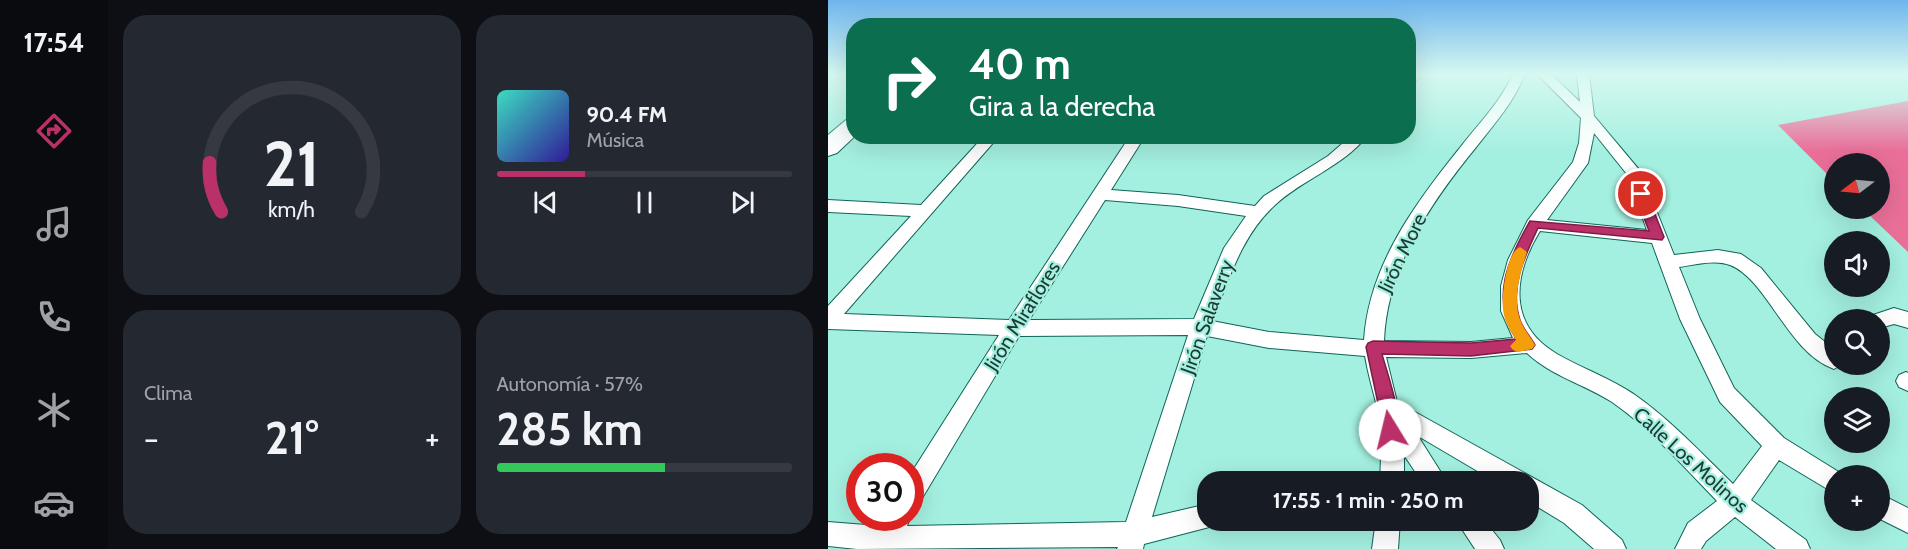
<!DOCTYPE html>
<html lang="es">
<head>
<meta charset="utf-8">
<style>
  body { margin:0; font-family:Cabin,sans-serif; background:#242831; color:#f1f3f6; height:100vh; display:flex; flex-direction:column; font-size:22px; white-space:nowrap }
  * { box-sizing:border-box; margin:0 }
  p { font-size:20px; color:#9ea1a6 }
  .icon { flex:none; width:33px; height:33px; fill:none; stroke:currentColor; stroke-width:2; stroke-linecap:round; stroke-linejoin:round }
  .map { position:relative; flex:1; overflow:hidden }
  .side { display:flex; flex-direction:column; gap:15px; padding:15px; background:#0d0f14; width:720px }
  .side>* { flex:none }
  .hud { position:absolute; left:18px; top:18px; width:570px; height:126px; border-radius:24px; box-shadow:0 6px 24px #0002; background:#0b6e4f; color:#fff; overflow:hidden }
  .needle { width:39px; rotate:254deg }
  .buttons { position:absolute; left:996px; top:153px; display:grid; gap:12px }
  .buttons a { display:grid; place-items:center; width:66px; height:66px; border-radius:50%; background:#171b24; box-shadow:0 6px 24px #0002; font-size:30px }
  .speed { position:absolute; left:18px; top:453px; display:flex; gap:12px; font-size:30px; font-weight:700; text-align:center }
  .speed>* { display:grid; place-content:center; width:78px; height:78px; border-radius:50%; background:#171b24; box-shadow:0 6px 24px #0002; line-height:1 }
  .speed .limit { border:9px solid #d22; background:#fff; color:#111 }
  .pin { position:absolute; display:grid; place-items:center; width:51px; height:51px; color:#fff; margin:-26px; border:3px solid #fff; border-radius:50%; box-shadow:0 2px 6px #0007 }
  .me { position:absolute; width:66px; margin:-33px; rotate:351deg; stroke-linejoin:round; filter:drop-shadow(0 0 4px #0008) }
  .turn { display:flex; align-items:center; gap:21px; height:126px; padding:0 24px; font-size:27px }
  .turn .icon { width:78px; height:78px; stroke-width:2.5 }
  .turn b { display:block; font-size:42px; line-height:51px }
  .big { font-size:45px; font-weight:700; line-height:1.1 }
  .side .widget { flex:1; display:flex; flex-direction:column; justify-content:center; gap:9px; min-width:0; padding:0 21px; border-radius:24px; background:#242831 }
  .side .dial { align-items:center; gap:0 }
  .dial svg { height:156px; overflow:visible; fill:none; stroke:#363941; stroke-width:7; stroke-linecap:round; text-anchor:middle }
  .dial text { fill:#f1f3f6; stroke:none }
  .song { display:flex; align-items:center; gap:18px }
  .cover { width:72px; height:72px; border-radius:9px; background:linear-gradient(135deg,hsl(170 70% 55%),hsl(250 70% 35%)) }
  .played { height:6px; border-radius:3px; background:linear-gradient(90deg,#ba3069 30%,#363941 30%) }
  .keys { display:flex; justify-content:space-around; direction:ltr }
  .heat { display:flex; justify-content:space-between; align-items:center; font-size:33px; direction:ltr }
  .charge { height:9px; border-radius:4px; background:linear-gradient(90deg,#34c759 57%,#363941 0) }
  .side .tiles { flex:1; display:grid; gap:15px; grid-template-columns:repeat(2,1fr) }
  .trip { position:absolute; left:369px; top:471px; width:342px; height:60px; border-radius:24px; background:#171b24; box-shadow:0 6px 24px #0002; font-weight:700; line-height:60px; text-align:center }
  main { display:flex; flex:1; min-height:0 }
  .dock { display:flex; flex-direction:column; width:108px; justify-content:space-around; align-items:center; background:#090b0e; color:#9ea1a6 }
  .dock .icon { width:42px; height:42px }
  .dock .current { color:#ba3069 }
  .dock b { font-size:27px; color:#f1f3f6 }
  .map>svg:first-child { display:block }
  .forest { fill:#e96f99 }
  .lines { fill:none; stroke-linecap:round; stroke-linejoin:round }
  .minor-casing { stroke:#0e6458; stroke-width:2 }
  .trunk-casing { stroke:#0e6458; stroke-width:2 }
  .minor { fill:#fff; fill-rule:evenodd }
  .trunk { fill:#fff; fill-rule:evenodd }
  .route { fill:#ba3069; stroke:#791f44; stroke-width:1.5 }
  .slow { fill:#f59e0b }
  .labels { text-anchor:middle; stroke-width:4.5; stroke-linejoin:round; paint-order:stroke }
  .street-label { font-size:20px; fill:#1c3b35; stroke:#a4f0e0 }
</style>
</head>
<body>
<main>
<nav class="dock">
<b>17:54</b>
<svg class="icon current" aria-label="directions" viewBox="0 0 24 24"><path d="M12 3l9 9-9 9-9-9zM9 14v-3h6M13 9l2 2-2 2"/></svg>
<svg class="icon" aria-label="music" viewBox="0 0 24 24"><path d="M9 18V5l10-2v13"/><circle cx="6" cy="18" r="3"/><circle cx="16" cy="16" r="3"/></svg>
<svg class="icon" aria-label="phone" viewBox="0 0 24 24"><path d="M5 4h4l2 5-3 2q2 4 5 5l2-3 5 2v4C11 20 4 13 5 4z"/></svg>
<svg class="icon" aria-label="climate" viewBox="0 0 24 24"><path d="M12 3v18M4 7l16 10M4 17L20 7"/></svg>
<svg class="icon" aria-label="car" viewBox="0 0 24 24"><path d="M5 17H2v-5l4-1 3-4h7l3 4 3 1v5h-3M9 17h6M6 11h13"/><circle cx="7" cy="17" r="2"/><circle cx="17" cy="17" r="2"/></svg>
</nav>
<section class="side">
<div class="tiles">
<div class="widget dial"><svg viewBox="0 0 100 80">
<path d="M14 69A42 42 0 1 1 86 69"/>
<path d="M14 69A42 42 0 0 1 8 44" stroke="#ba3069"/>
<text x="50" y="56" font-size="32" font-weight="700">21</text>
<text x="50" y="72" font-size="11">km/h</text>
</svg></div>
<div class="widget">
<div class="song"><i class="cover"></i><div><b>90.4 FM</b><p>Música</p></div></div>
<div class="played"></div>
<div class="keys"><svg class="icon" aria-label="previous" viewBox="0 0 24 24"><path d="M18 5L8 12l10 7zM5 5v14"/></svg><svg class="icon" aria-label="pause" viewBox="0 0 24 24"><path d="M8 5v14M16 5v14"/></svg><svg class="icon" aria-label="next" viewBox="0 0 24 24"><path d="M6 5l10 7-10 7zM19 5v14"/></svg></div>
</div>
<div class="widget"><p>Clima</p>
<div class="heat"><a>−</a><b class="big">21°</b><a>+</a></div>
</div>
<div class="widget"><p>Autonomía · 57%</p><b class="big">285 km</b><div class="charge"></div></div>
</div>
</section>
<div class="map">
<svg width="1080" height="549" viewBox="0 0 1080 549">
  <rect width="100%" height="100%" fill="#a4f0e0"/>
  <path class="forest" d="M1080,101V252L1035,209L1052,208V164H1006V181L950,125Z"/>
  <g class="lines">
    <defs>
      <g id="minor">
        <path d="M580,74H593L585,85L580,86Z"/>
        <path d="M685,74H697C686,102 667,123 649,146C603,202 559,266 556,341L643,342L685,338L673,311V286L680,260L700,220L745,162L751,143L753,118L709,74H723L752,102L749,74H761L766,116L813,172L846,255L890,250L913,254L933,268L987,334L1006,349V364H1014L1006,369C959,352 940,280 902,265C887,259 866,265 851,267L872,319L906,388L956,438L1014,474L1006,476V493L951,460L923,500L978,540L982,549H948L907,517L878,541L873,549H847L860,523L889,501C855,466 824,430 784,402C756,384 723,376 699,353L643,358L558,357L569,402L754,505L794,540L798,549H766L736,523L700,501V482H668L590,436L619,482H594L576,455V482H552C553,458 555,429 549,407C545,390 540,374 537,356L441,348L379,336L324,517L380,504V520H390L389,525L316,544L315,549H289L290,547L29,549L0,546V522L51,526L56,518H82L79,526L298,522L360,335L191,336L90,505L82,509V475L171,335L0,329V306L83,216L0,212V200L93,205L156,136H171L16,314L181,320L302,136H317L283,190L350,195L427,206L436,196L500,156L523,136H539C514,167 475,179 447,205C413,236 401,280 384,321L441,332L536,340C541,266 586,205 631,149C650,124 672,103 685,74ZM766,133L798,173L819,230L719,220L760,163ZM277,200L350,206L418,216L396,248L366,319L201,320ZM712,231L824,243L852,319L892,402L934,446L905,484C873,453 844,421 807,395C782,378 755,369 729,354C679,325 685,275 712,231Z"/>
        <path d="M1066,308L1080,312V328L1066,324L1052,328V320H1043L1045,315Z"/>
        <path d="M1078,372L1080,373V391L1071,387L1068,381L1071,375Z"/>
        <path d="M1052,494L1080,508V533L1052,519Z"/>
        <path d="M548,520H572L570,549H544Z"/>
        <path d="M628,520H656L672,540L676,549H647Z"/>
      </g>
      <path id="trunk" d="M26,118L27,136L9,153L0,156V135L18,120Z"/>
    </defs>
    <use href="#minor" class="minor-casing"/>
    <use href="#trunk" class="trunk-casing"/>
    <use href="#minor" class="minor"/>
    <use href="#trunk" class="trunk"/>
  </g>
  <linearGradient id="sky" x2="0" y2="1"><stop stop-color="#6eb5ed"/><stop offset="0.49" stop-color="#d6f8f1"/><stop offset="1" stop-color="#d6f8f1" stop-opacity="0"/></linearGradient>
  <rect width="1080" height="151" fill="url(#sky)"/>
  <path class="route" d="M813,190L819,194L836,237L834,240L710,228C697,256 681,288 692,320C695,329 702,336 707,345L704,349L643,356L554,354C559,373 576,419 568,436L562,438L557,436L538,347L540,343L545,341L643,343L688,339C662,299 680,259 702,221L821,231L807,194Z"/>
  <path class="slow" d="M692,247L699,252C692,274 683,301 694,324C697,331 703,337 707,345L704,349L690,352L685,350L682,346L688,340C682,330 676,321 675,309C673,296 679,251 692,247Z"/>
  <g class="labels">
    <g class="street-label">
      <text transform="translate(574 253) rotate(-64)" y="7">Jirón More</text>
      <text transform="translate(194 316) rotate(-58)" y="7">Jirón Miraflores</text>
      <text transform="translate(379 317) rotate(-70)" y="7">Jirón Salaverry</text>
      <text transform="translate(863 460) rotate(42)" y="7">Calle Los Molinos</text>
    </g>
  </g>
</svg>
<div class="buttons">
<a><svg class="needle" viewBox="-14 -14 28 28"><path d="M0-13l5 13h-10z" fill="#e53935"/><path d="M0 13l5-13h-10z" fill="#9ea1a6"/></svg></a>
<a><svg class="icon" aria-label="sound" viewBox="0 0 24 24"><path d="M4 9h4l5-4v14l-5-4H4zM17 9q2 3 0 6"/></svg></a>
<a><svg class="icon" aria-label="search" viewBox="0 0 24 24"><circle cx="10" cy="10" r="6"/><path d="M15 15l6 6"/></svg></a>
<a><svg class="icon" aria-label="layers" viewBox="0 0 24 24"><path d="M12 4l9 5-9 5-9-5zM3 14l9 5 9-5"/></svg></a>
<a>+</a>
</div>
<div class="speed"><div class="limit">30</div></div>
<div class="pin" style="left:813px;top:194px;background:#d93025"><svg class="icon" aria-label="arrive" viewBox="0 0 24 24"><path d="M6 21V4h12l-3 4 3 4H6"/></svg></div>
<svg class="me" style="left:562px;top:430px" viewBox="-20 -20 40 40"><circle r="19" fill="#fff"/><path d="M0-13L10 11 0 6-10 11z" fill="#ba3069"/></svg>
<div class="trip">17:55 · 1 min · 250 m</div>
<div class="hud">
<div class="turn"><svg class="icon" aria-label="right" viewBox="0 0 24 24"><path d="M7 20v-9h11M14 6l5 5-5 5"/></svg><div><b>40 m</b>Gira a la derecha</div></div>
</div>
</div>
</main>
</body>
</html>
